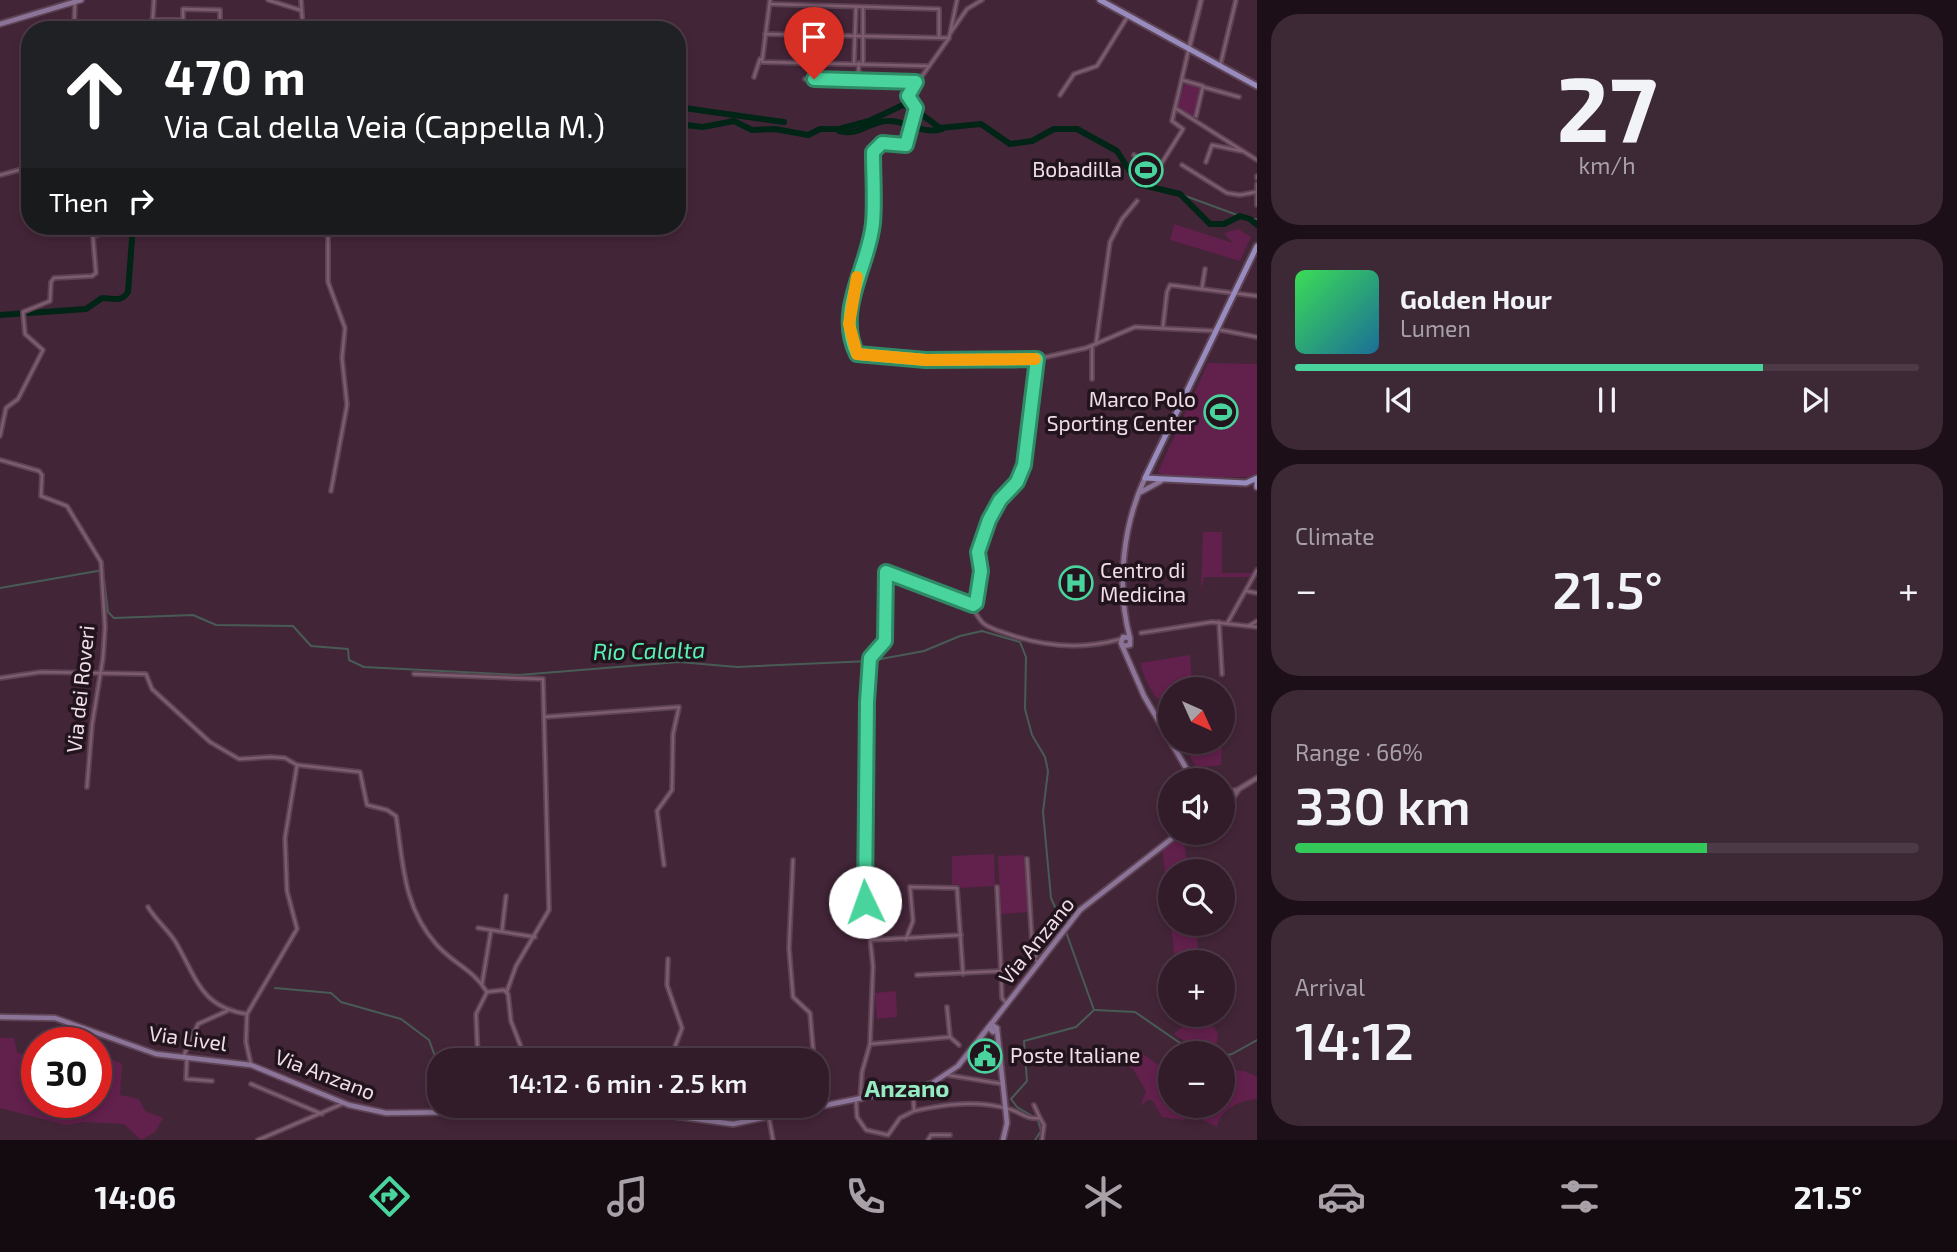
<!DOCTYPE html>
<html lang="en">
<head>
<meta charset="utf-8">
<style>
  body { margin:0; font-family:"Exo 2",sans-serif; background:#3d2936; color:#f1f3f6; height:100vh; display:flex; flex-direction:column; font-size:26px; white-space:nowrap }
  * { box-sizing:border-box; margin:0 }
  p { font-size:23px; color:#a8a1a8 }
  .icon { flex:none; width:38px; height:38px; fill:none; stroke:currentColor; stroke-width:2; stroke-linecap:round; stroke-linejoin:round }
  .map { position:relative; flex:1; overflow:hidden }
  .sheet { display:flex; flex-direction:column; gap:14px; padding:14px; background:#1c0f17; width:700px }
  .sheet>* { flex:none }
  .guide { position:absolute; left:21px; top:21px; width:665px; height:214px; border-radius:28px; box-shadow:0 4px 10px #0003,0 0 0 2px #4d3a47; background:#202124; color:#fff; overflow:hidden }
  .needle { width:46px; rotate:135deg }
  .tools { position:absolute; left:1158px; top:677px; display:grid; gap:14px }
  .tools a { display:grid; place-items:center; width:77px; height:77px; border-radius:50%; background:#321c2a; box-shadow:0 4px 10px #0003,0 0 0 2px #4d3a47; font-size:35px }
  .speed { position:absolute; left:21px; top:1027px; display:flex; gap:14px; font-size:35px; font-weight:700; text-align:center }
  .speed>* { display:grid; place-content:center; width:91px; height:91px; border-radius:50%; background:#321c2a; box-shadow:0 4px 10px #0003,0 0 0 2px #4d3a47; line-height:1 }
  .speed .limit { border:10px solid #d22; background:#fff; color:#111 }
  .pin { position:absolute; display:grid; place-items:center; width:60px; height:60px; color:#fff; margin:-72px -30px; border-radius:50% 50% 50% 0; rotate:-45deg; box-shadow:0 0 7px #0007 }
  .pin .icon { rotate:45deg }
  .me { position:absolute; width:77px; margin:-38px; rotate:357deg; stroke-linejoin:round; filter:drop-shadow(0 0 5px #0008) }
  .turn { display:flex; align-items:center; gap:24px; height:147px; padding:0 28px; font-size:32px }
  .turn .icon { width:91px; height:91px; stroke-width:2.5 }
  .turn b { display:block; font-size:49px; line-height:60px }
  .then { display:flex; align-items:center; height:66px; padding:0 28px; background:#0003; gap:14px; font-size:26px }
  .big { font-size:52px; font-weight:600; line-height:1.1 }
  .sheet .tile { flex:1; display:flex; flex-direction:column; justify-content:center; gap:10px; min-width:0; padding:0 24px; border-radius:28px; background:#3d2936 }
  .sheet .dial { align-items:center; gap:0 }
  .dial b { font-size:91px; line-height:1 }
  .song { display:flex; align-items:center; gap:21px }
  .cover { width:84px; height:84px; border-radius:10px; background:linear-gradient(135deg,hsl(130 70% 55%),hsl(200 70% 35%)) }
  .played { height:7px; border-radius:4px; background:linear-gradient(90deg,#49d49d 75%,#4d3a47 75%) }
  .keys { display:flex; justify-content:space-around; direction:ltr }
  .heat { display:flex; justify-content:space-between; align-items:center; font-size:38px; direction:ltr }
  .charge { height:10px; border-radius:5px; background:linear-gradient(90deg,#34c759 66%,#4d3a47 0) }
  .trip { position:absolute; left:427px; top:1048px; width:402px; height:70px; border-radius:28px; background:#321c2a; box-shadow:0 4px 10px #0003,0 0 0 2px #4d3a47; font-weight:600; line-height:70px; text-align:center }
  .dock { display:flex; height:112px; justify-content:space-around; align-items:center; background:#140b11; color:#a8a1a8 }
  .dock .icon { width:49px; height:49px }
  .dock .selected { color:#49d49d }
  .dock b { font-size:32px; color:#f1f3f6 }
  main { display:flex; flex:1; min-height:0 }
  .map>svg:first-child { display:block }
  .green { fill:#62204c }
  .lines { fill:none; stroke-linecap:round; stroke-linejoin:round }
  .stream { stroke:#485c55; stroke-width:2 }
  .river { stroke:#002516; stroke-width:6 }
  .minor-casing { stroke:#5d4353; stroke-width:6 }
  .tertiary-casing { stroke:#5d4353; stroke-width:7 }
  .secondary-casing { stroke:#5d4353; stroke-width:8 }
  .primary-casing { stroke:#5d4353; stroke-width:9 }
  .minor { stroke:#7e5c70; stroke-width:2.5 }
  .tertiary { stroke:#7e5c70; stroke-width:3.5 }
  .secondary { stroke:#8b7498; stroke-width:4.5 }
  .primary { stroke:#988cbf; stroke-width:5 }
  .route-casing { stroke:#2f8a66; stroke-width:18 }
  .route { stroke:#49d49d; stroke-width:12 }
  .slow { stroke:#f59e0b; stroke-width:12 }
  .labels { text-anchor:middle; stroke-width:7; stroke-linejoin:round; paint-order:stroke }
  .poi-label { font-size:21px; fill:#f1dde8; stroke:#21141c; text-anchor:end }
  .street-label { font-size:21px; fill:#f1dde8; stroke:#21141c }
  .water-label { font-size:23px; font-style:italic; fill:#59f2b5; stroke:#21141c }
  .quarter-label { font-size:24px; font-weight:bold; fill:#96eac2; stroke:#21141c }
</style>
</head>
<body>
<main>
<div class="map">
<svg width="1257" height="1140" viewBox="0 0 1257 1140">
  <rect width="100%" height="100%" fill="#432538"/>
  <g class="green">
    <path d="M1185,83L1200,88L1193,117L1178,107Z"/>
    <path d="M1174,224L1233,243L1224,233L1238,229L1251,237L1240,261L1170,240Z"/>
    <path d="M1208,363L1257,364V473L1251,477H1167L1158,472Z"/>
    <path d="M1203,532H1222V573H1253L1251,577H1204L1201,591Z"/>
    <path d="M1190,655L1192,689L1171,690V698H1156L1145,679L1140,663Z"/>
    <path d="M1182,742H1222L1221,765L1196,767Z"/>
    <path d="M1183,834L1188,871L1171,872V924L1162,848Z"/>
    <path d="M994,854L995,886L960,888L959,884L952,885V856Z"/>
    <path d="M1025,855L1029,912L1001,914L998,856Z"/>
    <path d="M1171,924H1195L1200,962H1175Z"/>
    <path d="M896,991L897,1017L877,1019L875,993Z"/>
    <path d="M1182,1015H1207V1021L1218,1032L1216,1053H1202L1174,1034L1183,1026Z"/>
    <path d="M0,1038H14L17,1052L37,1059V1102H96V1086L100,1087L107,1057L122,1064L120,1095L139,1099L145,1111L163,1118L155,1132L141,1140L124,1124L83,1122L66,1125L0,1108Z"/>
    <path d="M1112,1050L1142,1053L1171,1074V1106H1223V1070L1245,1071L1257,1077V1099C1239,1101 1221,1108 1217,1127L1189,1113L1184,1120L1162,1117L1152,1100H1147L1140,1107L1146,1091L1133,1069Z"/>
  </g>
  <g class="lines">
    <g class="stream">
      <path d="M1180,194L1240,216"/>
      <path d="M1250,219H1257"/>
      <path d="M0,588L103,570L108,612L114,618L193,615L216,625L293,626L311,646L348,649L349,660L364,667L519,675L679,662L737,667L870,661L924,651L960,636L982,631L1020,642L1026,657L1025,709L1032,735L1045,757L1048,771L1043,812L1051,898L1064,927"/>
      <path d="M1066,932L1094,1010"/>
      <path d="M275,988L331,993L341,1002L401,1019L429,1040L439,1067"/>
      <path d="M1095,1010L1135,1012L1196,1054"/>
      <path d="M1223,1056L1232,1054L1257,1040"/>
      <path d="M454,1106L455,1109"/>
      <path d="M1034,1117L1017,1107L1011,1099L1027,1081L1024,1041L1076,1027L1093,1011"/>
      <path d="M1035,1140L1041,1131L1038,1120"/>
    </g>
    <g class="river">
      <path d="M677,107L784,122"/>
      <path d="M677,124L703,127L734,121L752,130L775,129L808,135L820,129H839L869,121L903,105L914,109L940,128L981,124L1010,144L1032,141L1054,129H1077L1117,151L1138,184L1180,194L1210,224H1224L1240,216L1250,219L1257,225"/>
      <path d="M839,131C858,137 869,121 888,121C908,120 919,135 942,129"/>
      <path d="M0,315L86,309L102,298C113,298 121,303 128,292L133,226"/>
    </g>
    <defs>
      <g id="minor">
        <path d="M268,0L300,10"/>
        <path d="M301,0L303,30"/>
        <path d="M770,0L762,62L927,66"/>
        <path d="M957,0L949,38L908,96L916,108L906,145L882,143L873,152C873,176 875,200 873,223C869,266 834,311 857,354L926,360L1037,359L1086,348L1135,327L1216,331"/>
        <path d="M770,4L939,9V37"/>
        <path d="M152,20H183V9L220,10V30"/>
        <path d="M74,30L75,2"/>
        <path d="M152,30L154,0"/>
        <path d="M951,32L967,9L982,0"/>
        <path d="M765,34L949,38"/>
        <path d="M854,63L856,7"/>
        <path d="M863,63V7"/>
        <path d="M1220,66L1236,0"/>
        <path d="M754,77L760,59"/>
        <path d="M805,79L916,82"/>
        <path d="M858,80L859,63"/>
        <path d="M1182,80L1203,86L1196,116"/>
        <path d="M1203,87L1239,97"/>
        <path d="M1060,95L1074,74L1097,66L1128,16"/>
        <path d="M1175,108L1257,160"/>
        <path d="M1134,155L1158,169L1183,129L1172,121L1189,48"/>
        <path d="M1206,162L1212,145L1241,151"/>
        <path d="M1182,165L1227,193L1240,195L1256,192"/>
        <path d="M0,175L30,167"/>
        <path d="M1257,176V178"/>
        <path d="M1257,184V205"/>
        <path d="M328,226V282L345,328L342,358L347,405L331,491"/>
        <path d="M95,236L119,226"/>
        <path d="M1202,288L1205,269"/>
        <path d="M1163,326L1167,292L1170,285L1257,296"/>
        <path d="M1221,330L1257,337"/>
        <path d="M1096,344L1110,242L1122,219L1137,201"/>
        <path d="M1092,346V379"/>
        <path d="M0,436L6,408L18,399L43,350L25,334L23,312L50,301L51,282L54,278L92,276L96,273L92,226"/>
        <path d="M0,460L39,471L42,475L41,496L67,506L101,562L105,627L103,658L92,725L87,787"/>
        <path d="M1246,591L1257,593"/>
        <path d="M973,605L978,600L981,571L978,552L992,510L1017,482L1024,465L1037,360"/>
        <path d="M1219,622L1222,674"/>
        <path d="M1228,622L1257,570"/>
        <path d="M1248,626L1257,621"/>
        <path d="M1141,633L1212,622L1257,627"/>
        <path d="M414,674L543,679L544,717"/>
        <path d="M0,678L41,672L146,674L152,689L210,742L239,759L270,757L285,758L297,765L285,838L287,891L297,929L247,1014L246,1042L251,1065"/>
        <path d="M297,765L360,772L367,805L387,810L396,816C403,862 403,907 436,944C453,964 472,968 487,992"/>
        <path d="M1027,859L1032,942L1041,949L1034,959L1038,962"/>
        <path d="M793,860L789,948L793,997L810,1013L814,1060"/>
        <path d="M997,887L1001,971"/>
        <path d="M148,907C156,920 167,929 175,941C197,978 200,1007 247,1014"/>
        <path d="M478,928L491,930"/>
        <path d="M502,931L506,896"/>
        <path d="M906,939L913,921L910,887L957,888L963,974"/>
        <path d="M871,940L961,935"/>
        <path d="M668,959L667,985L682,1028L670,1060"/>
        <path d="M917,975L1001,971L1002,998L1007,1004"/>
        <path d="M482,984L491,930L535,937"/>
        <path d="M507,991L516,966L549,910L544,717L679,707L673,734L672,790L657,811L664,865"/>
        <path d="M950,1037L959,1045"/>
        <path d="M870,1044L950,1037L947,1007"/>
        <path d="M184,1055L198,1024L227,1011"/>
        <path d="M573,1055L575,1060"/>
        <path d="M609,1056V1060"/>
        <path d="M187,1057L186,1079L212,1081"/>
        <path d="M478,1060L476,1014L487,992L504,990L508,994L511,1021L526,1060"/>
        <path d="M947,1075L1003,1084"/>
        <path d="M251,1084L322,1114"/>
        <path d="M817,1097L819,1108"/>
        <path d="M856,1100L857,1117L866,1130L888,1135L900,1118L914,1111L913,1089"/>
        <path d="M860,1100L862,1072L870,1044L873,966L863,871L868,818L867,701L871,658L885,641L886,571L963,599C974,606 975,615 983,623C990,629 1000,631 1008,634C1045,647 1082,650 1121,639"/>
        <path d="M1034,1105L1040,1118"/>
        <path d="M747,1106L750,1121"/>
        <path d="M771,1106L773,1116"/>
        <path d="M914,1111C945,1104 977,1100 1009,1109C1021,1112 1026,1120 1040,1118L1044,1125L1042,1140"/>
        <path d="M769,1118L773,1140"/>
        <path d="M258,1140L342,1104"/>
        <path d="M928,1140L931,1135H950"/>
      </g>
      <g id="tertiary">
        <path d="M1189,48L1201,0"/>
        <path d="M1223,793L1237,790"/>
        <path d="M1224,811L1239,789L1257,778"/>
      </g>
      <g id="secondary">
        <path d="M0,24L81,0"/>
        <path d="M1141,492L1161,481"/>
        <path d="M1130,638C1116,587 1123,525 1145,478"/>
        <path d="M1122,646L1130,645V638L1123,637L1121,643L1144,696L1193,780"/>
        <path d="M1223,799V813"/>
        <path d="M0,1017L55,1018L156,1054L251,1065L349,1105L386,1113L630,1110L733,1124L931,1084L958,1066L991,1024L997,1028L993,1032L989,1027"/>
        <path d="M992,1023L1080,910L1179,833"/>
        <path d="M997,1029L1007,1123L1003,1140"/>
      </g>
      <g id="primary">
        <path d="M1100,0L1257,86"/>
        <path d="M1257,487V478L1246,483L1145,478L1257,246"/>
      </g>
    </defs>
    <use href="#minor" class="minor-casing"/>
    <use href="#tertiary" class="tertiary-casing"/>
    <use href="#secondary" class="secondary-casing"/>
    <use href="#primary" class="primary-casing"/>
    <use href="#minor" class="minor"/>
    <use href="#tertiary" class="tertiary"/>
    <use href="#secondary" class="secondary"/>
    <use href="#primary" class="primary"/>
  </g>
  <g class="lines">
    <defs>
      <path id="route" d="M814,79L916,82L908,96L916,108L906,145L882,143L873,152C873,176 875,200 873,223C869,266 835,310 857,354L926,360L1037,359L1024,465L1017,482L1000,500L989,520L978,552L981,571L976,603L973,605L886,572L885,641L870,658L867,702L865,902"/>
    </defs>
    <use href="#route" class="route-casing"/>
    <use href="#route" class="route"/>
    <path class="slow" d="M857,277L849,324L857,354L926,360L1035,359"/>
  </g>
  <defs>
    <symbol id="stadium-ring" viewBox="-11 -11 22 22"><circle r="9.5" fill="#21141c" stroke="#49d49d" stroke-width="1.5"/><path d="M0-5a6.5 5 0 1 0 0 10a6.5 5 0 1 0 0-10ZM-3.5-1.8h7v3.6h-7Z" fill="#49d49d"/></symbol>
    <symbol id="hospital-ring" viewBox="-11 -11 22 22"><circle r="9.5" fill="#21141c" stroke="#49d49d" stroke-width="1.5"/><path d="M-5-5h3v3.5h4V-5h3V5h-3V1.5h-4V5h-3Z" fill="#49d49d"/></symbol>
    <symbol id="civic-ring" viewBox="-11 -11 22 22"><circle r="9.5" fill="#21141c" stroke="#49d49d" stroke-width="1.5"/><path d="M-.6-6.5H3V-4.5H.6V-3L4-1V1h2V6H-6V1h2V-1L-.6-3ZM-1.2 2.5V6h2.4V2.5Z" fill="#49d49d"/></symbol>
  </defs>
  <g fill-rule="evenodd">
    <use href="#stadium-ring" x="1127" y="151" width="38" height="38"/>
    <use href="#stadium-ring" x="1202" y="393" width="38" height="38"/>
    <use href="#hospital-ring" x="1057" y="564" width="38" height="38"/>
    <use href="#civic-ring" x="966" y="1037" width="38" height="38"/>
  </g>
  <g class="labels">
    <g class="poi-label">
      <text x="1122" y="177">Bobadilla</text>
      <text x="1196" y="407">Marco Polo<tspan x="1196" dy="24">Sporting Center</tspan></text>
      <text x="1100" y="578" text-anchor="start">Centro di<tspan x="1100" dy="24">Medicina</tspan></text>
      <text x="1010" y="1063" text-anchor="start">Poste Italiane</text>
    </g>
    <g class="street-label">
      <text transform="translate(81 689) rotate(-84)" y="7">Via dei Roveri</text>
      <text transform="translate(1037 941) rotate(-51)" y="7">Via Anzano</text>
      <text transform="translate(188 1039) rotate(8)" y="7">Via Livel</text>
      <text transform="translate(325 1075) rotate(21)" y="7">Via Anzano</text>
    </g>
    <g class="water-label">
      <text transform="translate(649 651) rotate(-1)" y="8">Rio Calalta</text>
    </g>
    <g class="quarter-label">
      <text x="907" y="1097">Anzano</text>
    </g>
  </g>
</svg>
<div class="tools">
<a><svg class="needle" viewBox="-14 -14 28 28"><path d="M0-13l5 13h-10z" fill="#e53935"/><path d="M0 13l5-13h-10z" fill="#a8a1a8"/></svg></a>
<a><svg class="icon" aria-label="sound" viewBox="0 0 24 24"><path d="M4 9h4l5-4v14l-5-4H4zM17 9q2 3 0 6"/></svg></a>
<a><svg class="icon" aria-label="search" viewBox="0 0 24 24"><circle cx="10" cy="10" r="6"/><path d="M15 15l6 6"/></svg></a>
<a>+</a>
<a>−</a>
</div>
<div class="speed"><div class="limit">30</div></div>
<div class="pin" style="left:814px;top:79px;background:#d93025"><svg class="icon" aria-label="arrive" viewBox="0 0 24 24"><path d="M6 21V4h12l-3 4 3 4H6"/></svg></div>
<svg class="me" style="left:865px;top:902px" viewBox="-20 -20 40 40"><circle r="19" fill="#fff"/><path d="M0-13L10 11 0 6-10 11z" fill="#49d49d"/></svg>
<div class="trip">14:12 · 6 min · 2.5 km</div>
<div class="guide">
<div class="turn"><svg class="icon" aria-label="ahead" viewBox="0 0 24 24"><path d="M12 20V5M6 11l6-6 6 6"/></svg><div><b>470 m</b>Via Cal della Veia (Cappella M.)</div></div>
<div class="then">Then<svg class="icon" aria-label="right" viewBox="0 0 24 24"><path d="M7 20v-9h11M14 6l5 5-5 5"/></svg></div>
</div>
</div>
<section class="sheet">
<div class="tile dial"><b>27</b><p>km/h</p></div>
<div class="tile">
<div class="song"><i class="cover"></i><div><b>Golden Hour</b><p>Lumen</p></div></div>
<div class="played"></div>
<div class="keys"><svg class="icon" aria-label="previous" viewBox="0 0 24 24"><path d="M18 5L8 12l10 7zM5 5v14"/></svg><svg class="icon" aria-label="pause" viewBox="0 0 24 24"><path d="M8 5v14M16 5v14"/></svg><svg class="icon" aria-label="next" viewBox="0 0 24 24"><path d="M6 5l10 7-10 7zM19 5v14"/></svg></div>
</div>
<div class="tile"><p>Climate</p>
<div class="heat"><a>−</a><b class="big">21.5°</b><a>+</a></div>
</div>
<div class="tile"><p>Range · 66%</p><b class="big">330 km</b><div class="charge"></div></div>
<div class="tile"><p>Arrival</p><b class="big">14:12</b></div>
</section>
</main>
<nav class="dock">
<b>14:06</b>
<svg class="icon selected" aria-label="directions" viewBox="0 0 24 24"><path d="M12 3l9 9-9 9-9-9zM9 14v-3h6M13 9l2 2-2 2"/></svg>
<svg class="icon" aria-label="music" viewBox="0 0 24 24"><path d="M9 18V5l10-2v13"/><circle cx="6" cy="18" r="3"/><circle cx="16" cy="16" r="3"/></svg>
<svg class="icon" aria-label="phone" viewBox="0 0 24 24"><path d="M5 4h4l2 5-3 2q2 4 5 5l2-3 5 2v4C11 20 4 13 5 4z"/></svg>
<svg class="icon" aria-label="climate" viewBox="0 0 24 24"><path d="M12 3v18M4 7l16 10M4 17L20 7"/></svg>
<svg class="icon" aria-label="car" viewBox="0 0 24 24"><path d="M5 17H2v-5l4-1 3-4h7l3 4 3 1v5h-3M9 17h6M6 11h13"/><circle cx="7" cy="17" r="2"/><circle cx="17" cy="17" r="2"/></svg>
<svg class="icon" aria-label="filters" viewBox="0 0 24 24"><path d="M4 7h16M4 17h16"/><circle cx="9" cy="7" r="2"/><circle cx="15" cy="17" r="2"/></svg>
<b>21.5°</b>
</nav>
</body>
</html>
